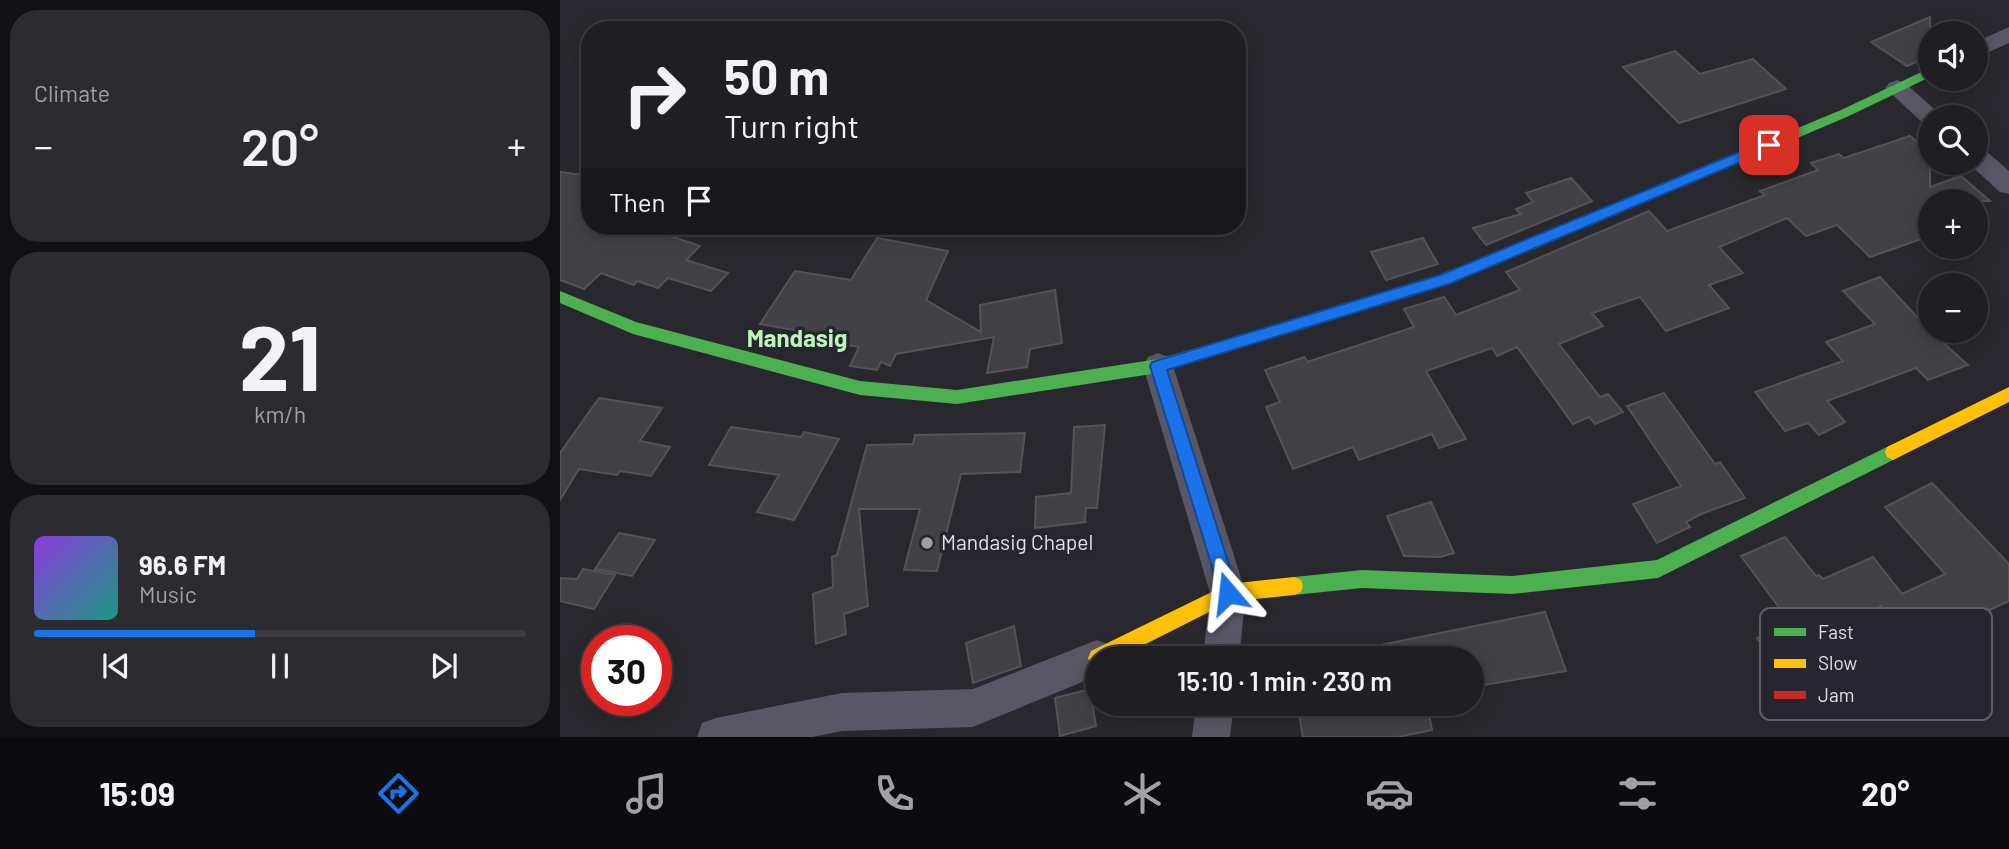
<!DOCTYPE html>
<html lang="en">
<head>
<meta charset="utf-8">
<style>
  body { margin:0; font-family:Barlow,sans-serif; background:#2c2b2f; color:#f1f3f6; height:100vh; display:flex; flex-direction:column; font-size:26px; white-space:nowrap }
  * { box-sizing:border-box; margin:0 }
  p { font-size:23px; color:#a1a2a5 }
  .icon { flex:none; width:38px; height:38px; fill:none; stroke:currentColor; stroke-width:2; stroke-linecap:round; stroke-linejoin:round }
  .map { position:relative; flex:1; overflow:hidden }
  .panel { display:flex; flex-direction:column; gap:10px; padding:10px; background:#111013; width:560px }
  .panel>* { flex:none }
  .top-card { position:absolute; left:21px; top:21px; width:665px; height:214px; border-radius:28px; box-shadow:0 4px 18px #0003,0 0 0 2px #3c3c40; background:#1f1e22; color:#f1f3f6; overflow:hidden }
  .tools { position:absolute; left:1358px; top:21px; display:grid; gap:14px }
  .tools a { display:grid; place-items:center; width:70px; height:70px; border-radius:50%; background:#1f1e22; box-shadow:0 4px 18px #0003,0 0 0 2px #3c3c40; font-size:35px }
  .speed { position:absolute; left:21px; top:625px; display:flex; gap:14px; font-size:35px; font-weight:700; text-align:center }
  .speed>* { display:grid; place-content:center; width:91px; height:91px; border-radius:50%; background:#1f1e22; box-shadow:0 4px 18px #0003,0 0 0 2px #3c3c40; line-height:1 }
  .speed .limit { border:10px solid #d22; background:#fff; color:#111 }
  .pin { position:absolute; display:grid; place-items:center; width:60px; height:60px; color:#fff; margin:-30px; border-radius:14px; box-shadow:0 4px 10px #0006 }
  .me { position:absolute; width:77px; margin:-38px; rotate:343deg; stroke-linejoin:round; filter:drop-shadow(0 0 5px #0008) }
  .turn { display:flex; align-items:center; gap:24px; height:147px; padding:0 28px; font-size:32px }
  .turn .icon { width:91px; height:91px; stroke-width:2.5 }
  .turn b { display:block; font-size:49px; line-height:60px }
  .then { display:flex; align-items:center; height:66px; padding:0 28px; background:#0003; gap:14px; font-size:26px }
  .big { font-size:52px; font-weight:600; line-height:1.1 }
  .panel .card { flex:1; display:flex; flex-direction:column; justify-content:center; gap:10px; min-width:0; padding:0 24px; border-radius:28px; background:#2c2b2f }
  .panel .dial { align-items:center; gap:0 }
  .dial b { font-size:91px; line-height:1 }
  .song { display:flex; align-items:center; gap:21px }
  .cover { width:84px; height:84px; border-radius:10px; background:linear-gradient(135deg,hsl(270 70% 55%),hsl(170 70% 35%)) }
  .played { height:7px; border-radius:4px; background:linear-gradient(90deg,#1a73e8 45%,#3c3c40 45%) }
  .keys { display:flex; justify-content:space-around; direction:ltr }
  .heat { display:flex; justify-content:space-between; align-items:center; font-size:38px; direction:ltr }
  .trip { position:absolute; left:525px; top:646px; width:399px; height:70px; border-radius:35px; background:#1f1e22; box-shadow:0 4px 18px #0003,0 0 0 2px #3c3c40; font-weight:600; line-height:70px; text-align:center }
  .menu { display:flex; height:112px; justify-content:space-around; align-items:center; background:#0c0c0e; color:#a1a2a5 }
  .menu .icon { width:49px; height:49px }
  .menu .on { color:#1a73e8 }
  .menu b { font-size:32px; color:#f1f3f6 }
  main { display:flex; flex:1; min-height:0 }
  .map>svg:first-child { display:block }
  .building { fill:#424146; stroke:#545358; stroke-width:2 }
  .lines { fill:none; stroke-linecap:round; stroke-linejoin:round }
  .street { fill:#595766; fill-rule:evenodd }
  .fast { fill:#4caf50; fill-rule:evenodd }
  .slow { fill:#ffc107; fill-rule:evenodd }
  .jam { fill:#c62828; fill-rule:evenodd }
  .route { fill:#1a73e8; stroke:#114b97; stroke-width:2 }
  .poi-dot { fill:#a09fa6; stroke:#272630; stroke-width:2.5 }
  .labels { text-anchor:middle; stroke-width:7; stroke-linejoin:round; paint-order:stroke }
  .poi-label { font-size:21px; fill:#e0dfe6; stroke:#272630; text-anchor:start }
  .quarter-label { font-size:24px; font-weight:bold; fill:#bcf5b8; stroke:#272630 }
  .key { fill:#272630; stroke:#5e5e67; stroke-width:2 }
  .key-label { font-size:19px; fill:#e0dfe6 }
</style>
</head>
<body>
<main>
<section class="panel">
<div class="card"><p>Climate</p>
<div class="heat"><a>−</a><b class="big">20°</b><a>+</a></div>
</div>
<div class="card dial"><b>21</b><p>km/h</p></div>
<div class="card">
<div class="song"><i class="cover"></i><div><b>96.6 FM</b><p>Music</p></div></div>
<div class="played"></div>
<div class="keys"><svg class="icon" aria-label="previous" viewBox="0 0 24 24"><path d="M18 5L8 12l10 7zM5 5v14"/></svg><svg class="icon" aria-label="pause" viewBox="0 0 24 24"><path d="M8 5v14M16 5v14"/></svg><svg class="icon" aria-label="next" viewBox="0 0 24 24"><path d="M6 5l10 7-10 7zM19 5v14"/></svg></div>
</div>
</section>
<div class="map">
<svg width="1449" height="737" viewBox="0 0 1449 737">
  <rect width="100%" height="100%" fill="#29282e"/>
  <g class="building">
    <path d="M1370,17V56L1347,66L1311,42Z"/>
    <path d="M1115,51L1140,74L1193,59L1226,89L1119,123L1063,67Z"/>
    <path d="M1350,136L1370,153V187L1401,176L1430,201H1370V225L1358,229L1367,237L1310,257L1277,225L1246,236L1227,218L1159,247L1183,273L1149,285L1169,308L1106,331L1080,297L1032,313L1043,326L999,344L1040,397L1048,394L1063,412L1035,424L1029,417L1013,424L957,347L937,356L932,348L866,371L906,439L879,448L872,434L799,460L793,447L733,469L706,407L720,402L705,370L745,357L747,362L854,327L844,309L884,297L896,315L960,290L946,272L1089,211L1107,231L1205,195L1200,191L1258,170L1251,163L1279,154L1284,158Z"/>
    <path d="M0,172L30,176V226H80L140,246L126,260L168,273L151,291L108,278L98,288L77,281L74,285L41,273L24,289L0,280Z"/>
    <path d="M1011,178L1032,201L926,245L913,228L961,214L956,209L973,202L966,193Z"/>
    <path d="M317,238L388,251L366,300L421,332L420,305L495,290L502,343L470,349L467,367L427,373L434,337L336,354L330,366L321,362L317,370L290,366L299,347L259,340L262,335L200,324L235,271L291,280Z"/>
    <path d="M863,238L878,264L826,280L811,252Z"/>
    <path d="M1320,277L1370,331L1408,365L1368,380L1356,368L1267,401L1285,422L1259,435L1248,423L1225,431L1195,392L1283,361L1266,342L1315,324L1283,291Z"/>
    <path d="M1104,393L1155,464L1160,462L1185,498L1141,514L1126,522L1130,527L1097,543L1073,504L1121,486L1067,406Z"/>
    <path d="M39,398L102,408L80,441L110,447L91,476L60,471L57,475L19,469L0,500V453Z"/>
    <path d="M545,425L537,508H526L525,522L475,528L476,497L511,493L514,427Z"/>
    <path d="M171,427L241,437L244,432L279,439L234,520L197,512L219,475L149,465Z"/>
    <path d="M465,433L460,472L401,474L377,571L344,570L360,509H299L308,606L284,614L286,634L256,644L253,594L273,587L272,557L277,555L307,445L353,444L355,435Z"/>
    <path d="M1372,483L1449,564V601L1393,627L1389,623L1350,643L1321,606L1242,646L1247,652L1219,668L1197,638L1229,621L1181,556L1225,537L1256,576L1259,575L1263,579L1313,557L1342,594L1385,574L1325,507Z"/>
    <path d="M871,502L894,553L880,557L844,556L827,516Z"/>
    <path d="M59,533L95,540L72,576L35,569Z"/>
    <path d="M23,569L55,575L34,609L0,601V578L17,579Z"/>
    <path d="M985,612L1006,671L912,687V658H811L810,647Z"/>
    <path d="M454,626L461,666L413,683L406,643Z"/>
    <path d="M530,689L536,726L500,736L495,698Z"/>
    <path d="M737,704H867L872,730L838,737H743Z"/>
  </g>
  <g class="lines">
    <g class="street">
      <path d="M1449,27V43L1416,58V42Z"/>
      <path d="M1337,80L1345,83L1383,117H1370V125L1363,123L1325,88L1329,83Z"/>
      <path d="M1416,147L1425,150L1449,171V194L1440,192L1408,163H1416Z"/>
      <path d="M598,353L608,357L613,366L686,593L679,658H643L650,593L583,366L588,357Z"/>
      <path d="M537,640L550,645L555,658H537V676L413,727L282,731L252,737H137L142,723L156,718L282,693L413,689Z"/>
      <path d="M636,704H674L670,737H632Z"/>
    </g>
    <g class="fast">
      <path d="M1370,68V77L1289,116L1202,153H1192L1190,150L1192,147L1281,110Z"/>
      <path d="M0,291L76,322L300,381L397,390L598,359L674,337L679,338L682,343L679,348L598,373L397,404L300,395L73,334L0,303Z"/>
      <path d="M1333,444L1339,447L1341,452L1339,457L1098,578L952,594L802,588L734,595L727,592L725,586L727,580L734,577L802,570L952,576L1097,560Z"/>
    </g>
    <g class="slow">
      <path d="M1197,145L1204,150L1202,153L983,245H973L971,241L973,237Z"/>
      <path d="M1449,387V402L1333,460L1327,457L1325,452L1327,447Z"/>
      <path d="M734,577L741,580L743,586L741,592L734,595L669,602L558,658H537V667L531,665L528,658L531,651L668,584Z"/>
    </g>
    <path class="jam" d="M978,236L985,241L983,245L889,284L674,349L669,348L666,343L669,338L674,337L880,275Z"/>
  </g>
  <path class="route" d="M1209,140L1216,145L1214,148L889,284L607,370L678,593L675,599L668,602L662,599L590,366L592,362L880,275Z"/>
  <circle class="poi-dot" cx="367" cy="543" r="7"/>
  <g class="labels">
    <g class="poi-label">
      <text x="381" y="550">Mandasig Chapel</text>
    </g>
    <g class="quarter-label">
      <text x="237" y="347">Mandasig</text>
    </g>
  </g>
  <rect x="1200" y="608" width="232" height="112" rx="10" class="key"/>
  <rect x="1214" y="628" width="32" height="8" fill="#4caf50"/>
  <rect x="1214" y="659" width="32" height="9" fill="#ffc107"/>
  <rect x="1214" y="691" width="32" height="8" fill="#c62828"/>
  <g class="key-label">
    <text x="1258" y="639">Fast</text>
    <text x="1258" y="670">Slow</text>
    <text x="1258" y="702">Jam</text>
  </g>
</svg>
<div class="tools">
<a><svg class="icon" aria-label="sound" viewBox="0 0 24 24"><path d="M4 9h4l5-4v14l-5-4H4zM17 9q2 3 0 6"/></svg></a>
<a><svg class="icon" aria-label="search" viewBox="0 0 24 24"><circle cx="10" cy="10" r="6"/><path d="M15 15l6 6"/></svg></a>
<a>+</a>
<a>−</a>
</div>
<div class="speed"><div class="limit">30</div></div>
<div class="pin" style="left:1209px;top:145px;background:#d93025"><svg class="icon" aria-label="arrive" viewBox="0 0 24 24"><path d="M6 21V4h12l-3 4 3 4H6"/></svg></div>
<svg class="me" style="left:668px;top:593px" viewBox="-20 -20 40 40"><path d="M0-17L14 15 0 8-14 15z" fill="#1a73e8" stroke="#fff" stroke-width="4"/></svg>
<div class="trip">15:10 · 1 min · 230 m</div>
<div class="top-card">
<div class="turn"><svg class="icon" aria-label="right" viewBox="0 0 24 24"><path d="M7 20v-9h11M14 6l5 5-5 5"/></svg><div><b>50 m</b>Turn right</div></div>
<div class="then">Then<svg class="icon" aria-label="arrive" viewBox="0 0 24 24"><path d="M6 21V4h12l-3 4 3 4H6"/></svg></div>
</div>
</div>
</main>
<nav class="menu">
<b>15:09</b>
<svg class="icon on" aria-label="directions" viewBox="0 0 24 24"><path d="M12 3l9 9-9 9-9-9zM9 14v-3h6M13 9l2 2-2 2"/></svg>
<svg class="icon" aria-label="music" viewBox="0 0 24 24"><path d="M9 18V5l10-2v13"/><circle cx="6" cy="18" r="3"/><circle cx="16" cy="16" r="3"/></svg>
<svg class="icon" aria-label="phone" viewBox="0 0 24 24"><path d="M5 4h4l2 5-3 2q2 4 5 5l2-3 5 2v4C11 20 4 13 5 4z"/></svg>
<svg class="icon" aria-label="climate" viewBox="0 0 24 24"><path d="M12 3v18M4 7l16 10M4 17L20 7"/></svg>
<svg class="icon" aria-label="car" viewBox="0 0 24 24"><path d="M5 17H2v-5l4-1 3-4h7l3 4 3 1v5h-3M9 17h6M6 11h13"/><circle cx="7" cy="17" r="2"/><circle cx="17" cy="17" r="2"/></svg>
<svg class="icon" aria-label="filters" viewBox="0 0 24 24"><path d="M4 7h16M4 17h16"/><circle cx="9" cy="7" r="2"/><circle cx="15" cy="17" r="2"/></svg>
<b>20°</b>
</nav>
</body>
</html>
